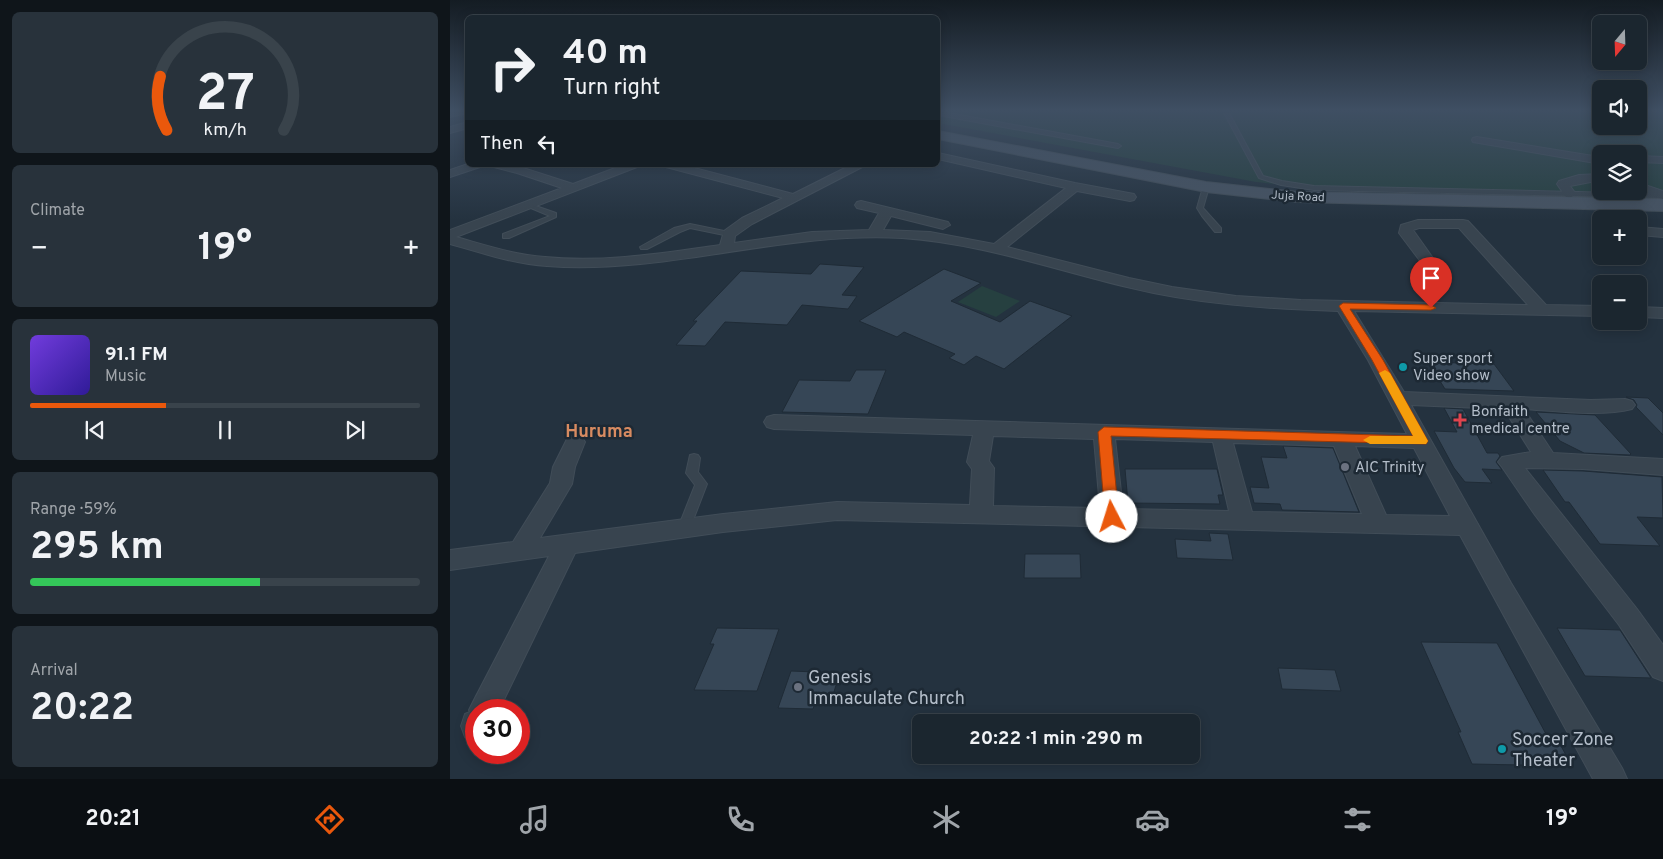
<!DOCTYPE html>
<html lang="en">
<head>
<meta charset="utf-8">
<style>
  body { margin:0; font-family:Overpass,sans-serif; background:#28323b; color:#f1f3f6; height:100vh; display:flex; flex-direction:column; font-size:19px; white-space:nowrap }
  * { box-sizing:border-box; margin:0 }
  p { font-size:16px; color:#a0a5aa }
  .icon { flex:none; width:28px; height:28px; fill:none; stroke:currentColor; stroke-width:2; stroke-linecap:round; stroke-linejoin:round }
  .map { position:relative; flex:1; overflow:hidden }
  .sheet { display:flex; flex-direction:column; gap:12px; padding:12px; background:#0f151a; width:450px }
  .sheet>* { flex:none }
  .top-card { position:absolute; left:15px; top:15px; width:475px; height:152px; border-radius:8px; box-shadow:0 2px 12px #0003,0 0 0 1px #39434b; background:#1b262f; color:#f1f3f6; overflow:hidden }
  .needle { width:32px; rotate:199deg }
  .fabs { position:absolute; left:1142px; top:15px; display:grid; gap:10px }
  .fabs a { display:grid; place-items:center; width:55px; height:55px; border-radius:8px; background:#1b262f; box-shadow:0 2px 12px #0003,0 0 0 1px #39434b; font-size:25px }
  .speed { position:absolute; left:15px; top:699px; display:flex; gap:10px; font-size:25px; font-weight:700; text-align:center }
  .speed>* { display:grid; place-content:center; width:65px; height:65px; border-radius:50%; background:#1b262f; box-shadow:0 2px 12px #0003,0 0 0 1px #39434b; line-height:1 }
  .speed .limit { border:8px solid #d22; background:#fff; color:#111 }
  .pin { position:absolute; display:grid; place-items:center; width:42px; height:42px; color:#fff; margin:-51px -21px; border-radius:50% 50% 50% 0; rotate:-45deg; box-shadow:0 0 5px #0007 }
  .pin .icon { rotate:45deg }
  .me { position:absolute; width:55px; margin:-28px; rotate:355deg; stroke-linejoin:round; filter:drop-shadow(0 0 4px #0008) }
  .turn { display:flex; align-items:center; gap:18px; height:105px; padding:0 15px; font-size:22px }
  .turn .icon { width:65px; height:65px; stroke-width:2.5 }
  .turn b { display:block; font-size:35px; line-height:42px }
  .then { display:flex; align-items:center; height:48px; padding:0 15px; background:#0003; gap:10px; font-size:19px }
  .big { font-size:38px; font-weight:700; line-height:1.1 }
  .sheet .card { flex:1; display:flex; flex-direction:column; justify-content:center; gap:8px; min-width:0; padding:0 18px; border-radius:8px; background:#28323b }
  .sheet .dial { align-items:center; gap:0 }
  .dial svg { height:130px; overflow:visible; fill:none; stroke:#39434b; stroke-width:7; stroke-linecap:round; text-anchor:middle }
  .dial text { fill:#f1f3f6; stroke:none }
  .song { display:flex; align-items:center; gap:15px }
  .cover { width:60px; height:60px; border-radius:8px; background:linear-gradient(135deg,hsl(260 70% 55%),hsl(250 70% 35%)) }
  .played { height:5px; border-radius:2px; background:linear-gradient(90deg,#ea580c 35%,#39434b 35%) }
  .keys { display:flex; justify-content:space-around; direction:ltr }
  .heat { display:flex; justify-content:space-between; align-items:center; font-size:28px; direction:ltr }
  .charge { height:8px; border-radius:4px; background:linear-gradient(90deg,#34c759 59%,#39434b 0) }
  .trip { position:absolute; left:462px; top:714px; width:288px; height:50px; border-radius:8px; background:#1b262f; box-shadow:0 2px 12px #0003,0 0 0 1px #39434b; font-weight:700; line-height:50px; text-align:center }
  .dock { display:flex; height:80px; justify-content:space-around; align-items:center; background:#0b0f13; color:#a0a5aa }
  .dock .icon { width:35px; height:35px }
  .dock .on { color:#ea580c }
  .dock b { font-size:22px; color:#f1f3f6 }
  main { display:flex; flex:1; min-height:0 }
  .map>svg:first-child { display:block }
  .green { fill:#264040; fill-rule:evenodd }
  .building { fill:#364656; stroke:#1f2b36 }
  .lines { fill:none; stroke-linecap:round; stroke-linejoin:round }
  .service-casing { stroke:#414d58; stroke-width:2 }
  .minor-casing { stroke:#414d58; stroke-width:2 }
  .secondary-casing { stroke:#414d58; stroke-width:2 }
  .service { fill:#38444f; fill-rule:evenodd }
  .minor { fill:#38444f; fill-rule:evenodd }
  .secondary { fill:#465362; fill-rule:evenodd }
  .route { fill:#ea580c; stroke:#983908 }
  .slow { fill:#f59e0b }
  .culture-dot { fill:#0f9aa8; stroke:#1d2934; stroke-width:2 }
  .health-dot { fill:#e0444e; stroke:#1d2934; stroke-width:2 }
  .worship-dot { fill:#6b7280; stroke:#1d2934; stroke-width:2 }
  .labels { text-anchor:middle; stroke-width:5; stroke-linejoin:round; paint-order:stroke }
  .far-street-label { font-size:12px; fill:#b4beca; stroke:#1d2934 }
  .poi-label { font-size:15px; fill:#b4beca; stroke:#1d2934; text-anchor:start }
  .quarter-label { font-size:18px; font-weight:bold; fill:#d88b61; stroke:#1d2934 }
  .near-poi-label { font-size:18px; fill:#b4beca; stroke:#1d2934; text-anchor:start }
</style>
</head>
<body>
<main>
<section class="sheet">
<div class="card dial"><svg viewBox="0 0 100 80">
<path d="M14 69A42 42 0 1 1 86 69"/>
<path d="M14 69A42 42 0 0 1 10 36" stroke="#ea580c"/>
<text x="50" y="56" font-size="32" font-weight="700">27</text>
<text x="50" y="72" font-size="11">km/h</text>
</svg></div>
<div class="card"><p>Climate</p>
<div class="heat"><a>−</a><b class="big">19°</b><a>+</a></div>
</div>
<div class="card">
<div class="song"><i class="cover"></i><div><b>91.1 FM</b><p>Music</p></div></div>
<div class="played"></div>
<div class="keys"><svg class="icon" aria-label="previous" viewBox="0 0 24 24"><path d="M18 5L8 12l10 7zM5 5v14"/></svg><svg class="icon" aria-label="pause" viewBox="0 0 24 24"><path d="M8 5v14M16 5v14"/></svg><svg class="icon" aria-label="next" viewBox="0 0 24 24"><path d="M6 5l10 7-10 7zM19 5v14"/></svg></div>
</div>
<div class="card"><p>Range · 59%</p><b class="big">295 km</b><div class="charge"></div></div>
<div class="card"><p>Arrival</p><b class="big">20:22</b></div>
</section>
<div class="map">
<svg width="1213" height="779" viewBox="0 0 1213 779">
  <rect width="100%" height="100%" fill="#24323f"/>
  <g class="green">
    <path d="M488,111H1151V126H1189V111H1213V193L844,186L806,182L488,123ZM1151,154H1189V191H1151Z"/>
    <path d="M532,286L570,301L546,317L508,302Z"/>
  </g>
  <g class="building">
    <path d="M370,264L414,267L392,295L407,296L398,309L352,305L337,325L275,322L255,346L226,345L247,321H243L291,271L361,274Z"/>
    <path d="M494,269L531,283L501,301L550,322L580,301L622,316L554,369L526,356L514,365L499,358L505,354L454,332L447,337L409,321Z"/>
    <path d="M978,362L1044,364L1064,391L995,389Z"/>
    <path d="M406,370H436L418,414L332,412L349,380L400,381Z"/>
    <path d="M1176,397L1198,398L1213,413V435L1186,407L1187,405L1184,400Z"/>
    <path d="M994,408L1013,409L1037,453H1048L1050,456L1046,462L1052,470L1032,469L1042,483L1015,482L1004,468L984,431L1007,432Z"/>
    <path d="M1086,412L1145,415L1181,454L1180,455L1134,453L1110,441Z"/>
    <path d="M833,446L883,448L909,512L832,510L830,504L804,503L800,487L819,488L811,457L837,458Z"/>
    <path d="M675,469H767L773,495H768L770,504L678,503Z"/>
    <path d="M1093,470L1133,471L1212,477L1213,518L1187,517L1210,546L1150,544L1119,502H1115Z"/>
    <path d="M759,533L778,534L783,560L727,558L725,539L761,541Z"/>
    <path d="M575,554H630L631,578H574Z"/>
    <path d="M267,628L329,629L307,691L244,690L264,644H260Z"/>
    <path d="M1107,628L1170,630L1201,678L1135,676Z"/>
    <path d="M971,642L1047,643L1096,734L1105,735L1122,766L1022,764L1008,732H1011Z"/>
    <path d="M828,668L885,670L891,691L832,689Z"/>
    <path d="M341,671L390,673L381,701L366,700L363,709L328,708Z"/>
  </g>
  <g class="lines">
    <defs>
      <g id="service">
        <path d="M488,111L668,144L671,146L668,148L488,115Z"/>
        <path d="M773,111H778L813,176L832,181L864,186L1213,194V198L864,190L831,185L809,178Z"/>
        <path d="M756,185L759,187L753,208L771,228V232H765L752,216L747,208L753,187Z"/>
        <path d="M76,204H80L106,213V217L59,238H53V234L100,216L76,206Z"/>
        <path d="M240,224L279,232L283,234L279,236L240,228L230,232L197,249H191L190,247L224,228Z"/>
        <path d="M244,454L248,455L250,458L248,472L257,484L240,528L238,531L234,533L230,531L228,528L245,485L236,473L240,455Z"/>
      </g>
      <g id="minor">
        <path d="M0,111H18L16,113L0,117Z"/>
        <path d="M18,122V128L0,133V127Z"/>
        <path d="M1027,137L1143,156L1151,158V164L1023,142L1022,140L1023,138Z"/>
        <path d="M488,153L625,183L684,194L686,197L684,200L680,201L627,191L557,247L679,278L722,287L786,296L851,300L1078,305L1009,228H969L963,230L992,271L990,274H980L949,233L951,225L968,220H1013L1018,221L1096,305L1151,306V316L904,311L954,392L1141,400L1175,399L1182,401L1185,405L1182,409C1152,417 1105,411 1074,409L1103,453L1213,459V475L1133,469L1075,468L1187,609L1213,645V681L1203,677L1169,625L1085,515L1052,467L1048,462L1052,457L1081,452L1054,409L961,405L1061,583L1172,768L1177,779H1143L1010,535L387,520L273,532L125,553L49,710H26V741L15,737L11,726L15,714L20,712L19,710L24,700L99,556L0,570V550L63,542L100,483L103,467L118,437L125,435L132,437L135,442L125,467L122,484L90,538L273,514L387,502L520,505L522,469L517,462L523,435L324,429L317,427L314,422L317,417L324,415L957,434L918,360L888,311C817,309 746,304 677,287C602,269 529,243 452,238C333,231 216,275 97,266C64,264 32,253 0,244V230L112,188L67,173L44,167L42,165L70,167L123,184L173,165H189L187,167L6,237C35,245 65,255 95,257C153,263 213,253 270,245L274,231L292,218L333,198L216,167L214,165H233L343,194L401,165H416L302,224L285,236L284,243L362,232L419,230L429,213L407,208L405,205L407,202L411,201L498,222L500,225L493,229L441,216L433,230L480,232L544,244L616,188L488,159ZM543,436L644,439L650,508L543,506L544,468L539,461ZM665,439L763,442L779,511L673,509ZM783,443L884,446L912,514L802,512ZM905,446L964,448L1000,516L936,515Z"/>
        <path d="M1189,156L1213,157V163L1189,162Z"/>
        <path d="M18,164L32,165L30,167L0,177V170Z"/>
        <path d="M1151,174V180L1120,186L1126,194L1120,198L1116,197L1107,184L1109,181L1129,175Z"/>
        <path d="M1189,183L1213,191V199L1189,191Z"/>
        <path d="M1189,227L1213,229V237L1189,235Z"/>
        <path d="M1189,307L1213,308V318L1189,317Z"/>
      </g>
      <path id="secondary" d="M488,131L756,182L848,192L1213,199V211L848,202L756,192L488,139Z"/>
    </defs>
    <use href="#service" class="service-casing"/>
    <use href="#minor" class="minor-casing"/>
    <use href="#secondary" class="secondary-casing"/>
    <use href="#service" class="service"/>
    <use href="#minor" class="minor"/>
    <use href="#secondary" class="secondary"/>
  </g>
  <linearGradient id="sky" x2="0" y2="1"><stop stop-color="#141c23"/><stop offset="0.5" stop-color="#3f4f63"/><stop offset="1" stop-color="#3f4f63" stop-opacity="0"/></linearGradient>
  <rect width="1213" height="220" fill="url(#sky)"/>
  <path class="route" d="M893,303L981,305L986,308L981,310L900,309L933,360L978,441L976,444L661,436L669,517L667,521L662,522L657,521L655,517L648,432L654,427L963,436L922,360L889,306Z"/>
  <path class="slow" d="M935,370L940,373L978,441L976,444H920L913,440L920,436H963L929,373Z"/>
  <g class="culture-dot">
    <circle cx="953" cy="367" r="5"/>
    <circle cx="1052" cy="749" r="5"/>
  </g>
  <path class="health-dot" d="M1007.5 412.5h5v5h5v5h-5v5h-5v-5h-5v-5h5z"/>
  <g class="worship-dot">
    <circle cx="895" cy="467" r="5"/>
    <circle cx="348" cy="687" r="5"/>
  </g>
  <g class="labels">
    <g class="far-street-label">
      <text transform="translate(848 196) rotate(3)" y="4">Juja Road</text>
    </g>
    <g class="poi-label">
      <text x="963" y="363">Super sport<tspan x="963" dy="17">Video show</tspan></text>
      <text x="1021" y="416">Bonfaith<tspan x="1021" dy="17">medical centre</tspan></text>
      <text x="905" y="472">AIC Trinity</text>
    </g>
    <g class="quarter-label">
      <text x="149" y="437">Huruma</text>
    </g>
    <g class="near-poi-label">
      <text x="358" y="683">Genesis<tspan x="358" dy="21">Immaculate Church</tspan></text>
      <text x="1062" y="745">Soccer Zone<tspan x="1062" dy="21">Theater</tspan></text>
    </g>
  </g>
</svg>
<div class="fabs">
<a><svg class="needle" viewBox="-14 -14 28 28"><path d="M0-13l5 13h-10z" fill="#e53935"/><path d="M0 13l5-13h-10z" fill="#a0a5aa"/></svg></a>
<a><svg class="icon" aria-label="sound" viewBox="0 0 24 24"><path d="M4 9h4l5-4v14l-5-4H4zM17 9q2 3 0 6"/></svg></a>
<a><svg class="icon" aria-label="layers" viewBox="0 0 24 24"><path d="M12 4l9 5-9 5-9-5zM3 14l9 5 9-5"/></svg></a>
<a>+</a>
<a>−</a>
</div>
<div class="speed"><div class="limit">30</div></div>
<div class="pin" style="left:981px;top:308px;background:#d93025"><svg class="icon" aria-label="arrive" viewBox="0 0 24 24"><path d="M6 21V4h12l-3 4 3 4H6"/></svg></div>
<svg class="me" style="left:662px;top:517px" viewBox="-20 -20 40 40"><circle r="19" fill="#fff"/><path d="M0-13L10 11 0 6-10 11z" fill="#ea580c"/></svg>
<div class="trip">20:22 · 1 min · 290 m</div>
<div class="top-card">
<div class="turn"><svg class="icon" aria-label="right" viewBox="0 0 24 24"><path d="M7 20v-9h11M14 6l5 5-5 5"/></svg><div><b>40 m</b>Turn right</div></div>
<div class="then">Then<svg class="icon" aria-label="left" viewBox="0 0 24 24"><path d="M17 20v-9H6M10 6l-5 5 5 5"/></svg></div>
</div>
</div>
</main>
<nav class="dock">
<b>20:21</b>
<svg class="icon on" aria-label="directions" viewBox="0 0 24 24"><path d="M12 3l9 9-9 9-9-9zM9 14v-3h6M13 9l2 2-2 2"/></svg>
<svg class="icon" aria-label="music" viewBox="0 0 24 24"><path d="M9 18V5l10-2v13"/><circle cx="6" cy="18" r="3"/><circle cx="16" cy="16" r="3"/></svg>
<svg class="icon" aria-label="phone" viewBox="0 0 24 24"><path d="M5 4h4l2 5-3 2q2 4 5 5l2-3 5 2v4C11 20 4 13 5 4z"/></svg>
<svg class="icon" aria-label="climate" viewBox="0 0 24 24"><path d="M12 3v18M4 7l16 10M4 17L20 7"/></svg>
<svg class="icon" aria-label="car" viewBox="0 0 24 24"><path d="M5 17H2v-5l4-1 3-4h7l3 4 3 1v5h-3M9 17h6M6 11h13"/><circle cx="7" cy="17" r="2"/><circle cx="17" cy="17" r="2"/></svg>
<svg class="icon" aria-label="filters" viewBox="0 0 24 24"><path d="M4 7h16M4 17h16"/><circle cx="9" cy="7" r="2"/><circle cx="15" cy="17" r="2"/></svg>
<b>19°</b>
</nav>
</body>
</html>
